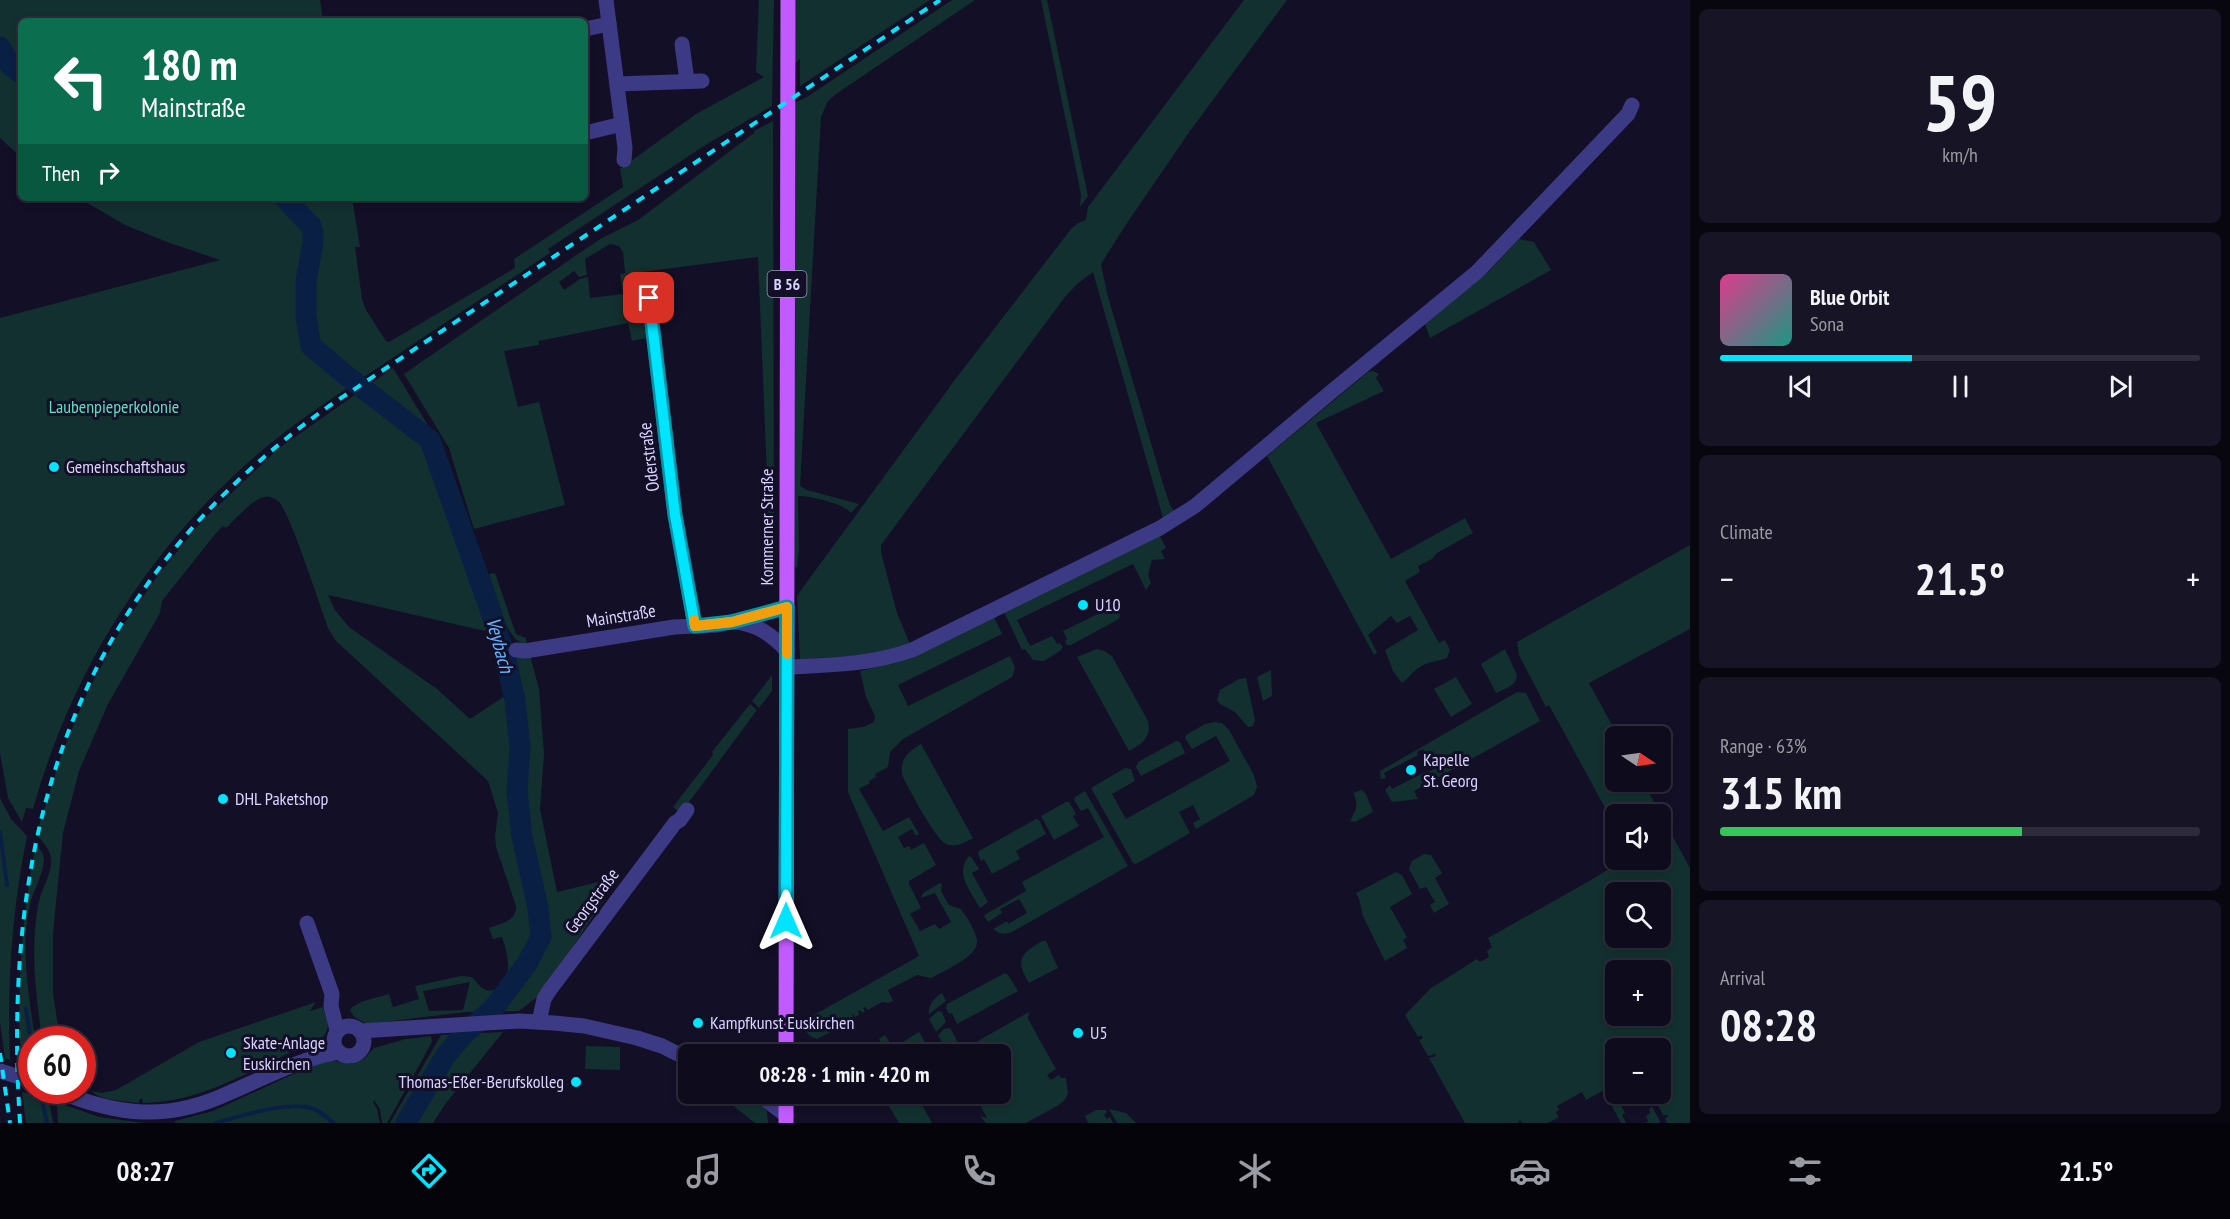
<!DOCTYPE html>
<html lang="en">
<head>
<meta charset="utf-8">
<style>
  body { margin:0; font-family:"PT Sans Narrow",sans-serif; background:#171425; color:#f1f3f6; height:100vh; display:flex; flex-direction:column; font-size:22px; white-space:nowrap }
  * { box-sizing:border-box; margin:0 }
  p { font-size:20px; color:#9b9ba3 }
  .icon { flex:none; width:33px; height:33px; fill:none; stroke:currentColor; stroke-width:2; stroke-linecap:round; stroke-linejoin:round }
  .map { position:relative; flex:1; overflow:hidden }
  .drawer { display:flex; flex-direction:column; gap:9px; padding:9px; background:#08060f; width:540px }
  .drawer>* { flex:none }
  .banner { position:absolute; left:18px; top:18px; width:570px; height:183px; border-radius:9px; box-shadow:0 3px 9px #0003,0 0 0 2px #2e2b3b; background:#0b6e4f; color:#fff; overflow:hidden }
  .needle { width:39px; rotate:103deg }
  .tools { position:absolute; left:1605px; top:726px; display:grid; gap:12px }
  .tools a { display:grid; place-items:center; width:66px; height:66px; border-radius:9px; background:#0e0b1c; box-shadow:0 3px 9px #0003,0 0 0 2px #2e2b3b; font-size:30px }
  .speed { position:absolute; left:18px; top:1026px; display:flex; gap:12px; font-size:30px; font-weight:700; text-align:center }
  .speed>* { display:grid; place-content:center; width:78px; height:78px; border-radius:50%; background:#0e0b1c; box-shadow:0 3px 9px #0003,0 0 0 2px #2e2b3b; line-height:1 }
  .speed .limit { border:9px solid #d22; background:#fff; color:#111 }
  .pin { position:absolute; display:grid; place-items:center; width:51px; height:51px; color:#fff; margin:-26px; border-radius:12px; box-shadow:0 3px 9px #0006 }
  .me { position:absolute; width:66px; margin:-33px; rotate:0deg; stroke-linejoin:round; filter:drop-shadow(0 0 4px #0008) }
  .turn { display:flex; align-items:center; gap:21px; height:126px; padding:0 24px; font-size:27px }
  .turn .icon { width:78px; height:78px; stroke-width:2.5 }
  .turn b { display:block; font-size:42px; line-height:51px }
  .then { display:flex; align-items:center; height:57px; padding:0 24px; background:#0003; gap:12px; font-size:22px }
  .big { font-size:45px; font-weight:800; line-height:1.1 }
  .drawer .tile { flex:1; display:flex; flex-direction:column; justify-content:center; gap:9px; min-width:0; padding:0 21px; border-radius:9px; background:#171425 }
  .drawer .dial { align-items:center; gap:0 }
  .dial b { font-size:78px; line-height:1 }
  .song { display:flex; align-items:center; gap:18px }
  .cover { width:72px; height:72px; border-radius:9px; background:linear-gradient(135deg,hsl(330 70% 55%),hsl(170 70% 35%)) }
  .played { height:6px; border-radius:3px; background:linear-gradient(90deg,#00e5ff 40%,#2e2b3b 40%) }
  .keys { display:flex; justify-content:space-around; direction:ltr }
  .heat { display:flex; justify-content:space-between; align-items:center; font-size:33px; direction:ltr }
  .charge { height:9px; border-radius:4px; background:linear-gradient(90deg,#34c759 63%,#2e2b3b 0) }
  .trip { position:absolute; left:678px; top:1044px; width:333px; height:60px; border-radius:9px; background:#0e0b1c; box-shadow:0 3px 9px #0003,0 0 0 2px #2e2b3b; font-weight:800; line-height:60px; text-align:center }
  .tab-bar { display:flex; height:96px; justify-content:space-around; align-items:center; background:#06040b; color:#9b9ba3 }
  .tab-bar .icon { width:42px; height:42px }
  .tab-bar .selected { color:#00e5ff }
  .tab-bar b { font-size:27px; color:#f1f3f6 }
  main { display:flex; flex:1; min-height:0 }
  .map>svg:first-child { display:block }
  .green { fill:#12302f; fill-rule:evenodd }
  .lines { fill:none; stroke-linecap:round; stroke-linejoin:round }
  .stream { stroke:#0a1f44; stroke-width:4 }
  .river { stroke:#0a1f44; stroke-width:21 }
  .minor { stroke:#3d3a85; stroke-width:15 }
  .major { stroke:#c25bff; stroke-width:15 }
  .rail { stroke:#00e5ff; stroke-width:4; stroke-dasharray:9 8; stroke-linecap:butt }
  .route-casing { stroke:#0095a6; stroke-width:15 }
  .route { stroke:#00e5ff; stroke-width:10 }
  .slow { stroke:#f59e0b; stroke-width:10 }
  .poi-dot { fill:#00e5ff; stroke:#130f26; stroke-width:2 }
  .labels { text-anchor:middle; stroke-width:6; stroke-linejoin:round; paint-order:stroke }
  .shield { fill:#130f26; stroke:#9e99be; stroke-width:1.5 }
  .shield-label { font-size:16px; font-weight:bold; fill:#d9d4ff }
  .park-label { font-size:18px; fill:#5fe0c0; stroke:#130f26 }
  .street-label { font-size:18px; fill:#d9d4ff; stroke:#130f26 }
  .poi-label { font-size:18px; fill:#d9d4ff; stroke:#130f26; text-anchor:start }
  .water-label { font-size:20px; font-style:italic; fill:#62b6ff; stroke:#130f26 }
</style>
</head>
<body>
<main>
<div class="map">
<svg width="1690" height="1123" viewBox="0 0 1690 1123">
  <rect width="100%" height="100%" fill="#130f26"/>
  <g class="green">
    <path d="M0,0H320L323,21H21V70C12,63 9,52 0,44Z"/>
    <path d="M759,0H774L772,106L707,144L548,249L550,253C497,288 444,324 391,359C343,391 294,422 251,460C145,553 71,674 33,809L26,808L22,822L8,798L0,753V318L220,260L167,242L125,225L79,198H277L305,225L304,212L292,198H352L360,247H355L362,299L366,310L386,341L389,342L515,268L514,259L623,187L620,169L696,114L764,77L756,72Z"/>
    <path d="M796,0H930L800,86V59L793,65Z"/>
    <path d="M952,0H975L836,94L828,101L821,117L800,486L807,490L859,504L851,513C843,503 810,496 798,496L799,550L797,567L795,568L793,542L794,103L807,97Z"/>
    <path d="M1041,0H1047L1088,196L1080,207L1081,195L1078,179Z"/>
    <path d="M1244,0H1287L1190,131L1127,223L1101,264L1107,293L1163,484L1170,505L1175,512L1163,518L1093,272L1077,284L1065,297L881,545V552L897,613L910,644L869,655L800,659L797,596L804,586L954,381L1071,229L1078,223L1086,220L1088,207Z"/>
    <path d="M0,50L10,66L21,76V157L0,138Z"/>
    <path d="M773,121L774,547L770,548L758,257L626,274L627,288L641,300L646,338L632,341L628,323L539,341V345L504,351L518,407L539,402L565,505L474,529L449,448L404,374L575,256L602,238L638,220L754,133V131ZM610,244L619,246L623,252L625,273L620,274L623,294L590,298L588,277L580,279L564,290L559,282L574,271L579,277L587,275L585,259Z"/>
    <path d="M1519,239L1534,242L1551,270L1430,338L1425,324L1490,270Z"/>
    <path d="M393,368L429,427L442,452L508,651L497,655L489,632L328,595L335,610L349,627L437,689L470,719L508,694L499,662L530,655L539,689L544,754L540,809L557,892L598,882L610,891L541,994L519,1011L466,1012L367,1024L354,1017L350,1010C358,1000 377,998 389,994L393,1007L419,999L415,986L461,976L472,977C476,981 480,988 486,990C500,994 509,976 508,965C508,955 505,946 502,937L493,939L489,928C501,923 516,922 516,906L496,847L495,836L498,813L488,781L336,641L329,630C321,610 290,511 278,501C275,498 269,496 265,497C253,498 235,520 226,528L223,526L216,533L162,601L160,613L108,704L79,771L63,833L53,933V993L60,1039H42C36,995 30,951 38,906C40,891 53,873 51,858C49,848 43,841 36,835L62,753L88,691L124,624L159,574L202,521L278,449ZM470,982L463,1010L429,1011L423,991Z"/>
    <path d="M1373,371L1379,374L1376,378L1384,391L1316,423L1391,559L1465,518L1473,533L1437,553L1432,559L1418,566L1420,572L1405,581L1439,643L1445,640L1450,650L1447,658C1437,662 1429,661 1420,667C1413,671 1409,678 1402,683L1393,671L1385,650L1418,630L1410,616L1397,623L1391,616L1368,635L1377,652L1374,655L1267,456L1368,372Z"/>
    <path d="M1160,536L1166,548L1161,551L1165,559L1152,560L1148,575L1151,583L1146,590L1133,564L1017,620L1030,646L1052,636L1057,644L1060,643L1063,647L1061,650L1044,661L1033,660L1025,649L1022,650L1004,612Z"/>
    <path d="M1690,545V629L1589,683L1618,736H1616V782H1643L1690,868V1123H1667L1665,1119L1669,1115H1663L1655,1100L1659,1098L1657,1094H1660V1048H1616L1615,1084L1586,1100L1582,1092L1557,1106L1559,1110L1556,1112L1559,1117L1548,1123H1522L1520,1120L1518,1123H1465L1429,1058L1436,1056L1435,1054L1428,1056L1419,1040L1423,1038L1421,1035L1418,1037L1405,1015L1431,988L1477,959L1480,962L1489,957L1487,951L1492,947L1488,938L1591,880L1623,860H1660V814H1616L1615,826L1549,705L1546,707L1519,655L1517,642ZM1616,892H1660V938H1616ZM1660,970V1016H1616V970Z"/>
    <path d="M495,573L516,634L526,638L527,645C504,641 496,594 489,574Z"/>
    <path d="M1114,606H1116L1120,615L1119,619L1071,645H1067L1065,641L1067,639L1063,631Z"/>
    <path d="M994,617L1002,634L898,685L908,706L1010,656L1015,668L1012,677L903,739L890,752L888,767L875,774L876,777L869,781L870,783L859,789L883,831L909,817L919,834L916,836L912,829L898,837L904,848L909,846L911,850L924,843L936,865L909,881V884L921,908L910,914L920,931L935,924L939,929L951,922L935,893L921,898L923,893L940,883L942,884L941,891L949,905L961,909C967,918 975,929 977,940C979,957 944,970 931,978L917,975L888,990L893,1001L888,1003L882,1002L868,1010L865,1007L863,1008L865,1011L862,1013L860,1010L858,1011L859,1015L855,1017L853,1013L851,1024L842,1030L840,1027L817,1039C806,1036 805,1030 805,1020L919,956L848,792V729L863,727L874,722L875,716L866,697L860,671L900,661Z"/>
    <path d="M1097,649L1104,651L1112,656L1148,721C1152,737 1142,744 1129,751L1077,657Z"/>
    <path d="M1505,649L1517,675C1516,686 1505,689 1496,693L1481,664Z"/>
    <path d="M1271,670L1272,696L1263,701L1257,677Z"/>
    <path d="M772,675V691L759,708L752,701Z"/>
    <path d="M1456,677L1472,704L1451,717L1434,689Z"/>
    <path d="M1246,678L1255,720L1253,726L1248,727L1235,712L1220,704L1217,700L1220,690L1239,679Z"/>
    <path d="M1517,692L1526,693L1540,721L1414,791L1418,799L1392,802L1385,790L1390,785L1392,789L1427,771L1428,772L1434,769L1423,749L1417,752L1418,755L1384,773L1386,778L1381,779L1380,771Z"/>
    <path d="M750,704L757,710L681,813L673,807L713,755L712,752Z"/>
    <path d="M1215,722L1222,723L1229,730L1254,775L1257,787L1254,795L1196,829L1193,823L1200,819L1193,805L1179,812L1190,833L1136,864L1133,863L1091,788L1125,768L1131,769L1135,781L1112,794L1126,819L1230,761L1216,736L1192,749L1185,738L1186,735L1205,724Z"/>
    <path d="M1176,741L1180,742L1185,753L1141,776L1136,767L1138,762Z"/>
    <path d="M921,744L973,838C964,843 956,848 946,844C935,839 908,787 902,775C900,758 908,752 921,744Z"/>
    <path d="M1362,790L1366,794L1373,812L1355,822L1350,821C1355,811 1360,806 1353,793Z"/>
    <path d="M1085,791L1128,866L1012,932C1004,935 999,934 993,929L1007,921L1008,924L1027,913L1019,899L1000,909L1002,913L988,922L984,916L986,914L1026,891L1022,882L1104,837L1088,808L1081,811L1074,800L1075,797Z"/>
    <path d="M0,798L11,819L27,836C12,910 7,985 10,1060L5,1058L0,1022Z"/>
    <path d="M1066,802H1069L1076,814L1073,816L1079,826L1054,840L1041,816Z"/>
    <path d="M1036,819L1039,820L1046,834L1016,851L1020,859L992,874L984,859L981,861L978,854L979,851Z"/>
    <path d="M36,844L43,854L44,860C43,875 34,889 30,904C20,948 29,996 35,1039L32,1040L31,1067L21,1062C16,989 22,916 36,844Z"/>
    <path d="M1424,854L1431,855L1442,873L1435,878L1449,904L1434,913L1430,905L1435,902L1426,887L1420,889L1409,869L1412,861Z"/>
    <path d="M969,856L972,858L979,869L972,873L988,902L980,908C971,892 954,873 969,856Z"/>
    <path d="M1396,872L1402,875L1412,894L1390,907L1407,937L1403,940L1407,948L1385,961L1363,916L1359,899L1356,893Z"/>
    <path d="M1042,941H1046L1058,968L1029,983C1015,960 1020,954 1042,941Z"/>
    <path d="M1005,973L1008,975L1018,991L957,1024L952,1013L949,1014L946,1008L947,1004Z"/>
    <path d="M942,993L946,1001L929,1014C928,1005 934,998 942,993Z"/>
    <path d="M316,1002L310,1011L323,1007C327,1019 332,1027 322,1038C263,1062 209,1102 143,1103L142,1098L139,1100V1103C125,1101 102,1101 91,1091L102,1093L116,1090L199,1042Z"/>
    <path d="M938,1011L942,1012L946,1022L936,1032L929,1019Z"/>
    <path d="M1029,1012L1028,1019L1056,1069L1047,1075L1051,1080L1059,1075L1061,1078H1066L1068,1093L1065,1100L1057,1106L1026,1123H986L980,1116L987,1118L974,1094H1000V1054H948L938,1035L944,1029L950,1028L962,1050Z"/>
    <path d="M503,1032L446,1103L433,1123H390L441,1035Z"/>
    <path d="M919,1032L925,1042L902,1054H888L879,1039L885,1035L893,1048Z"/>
    <path d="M431,1036L432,1042L387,1123H382L380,1109L374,1100L373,1102L377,1109L380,1123H175V1121L213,1111L298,1072L330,1060L352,1064L364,1059L374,1048L406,1039Z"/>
    <path d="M586,1046L620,1047V1070L585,1069Z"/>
    <path d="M1615,1090L1616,1094H1635L1619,1102L1625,1113L1622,1115L1626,1123H1621L1606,1095Z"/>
    <path d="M22,1092L43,1096L49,1100L53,1123H26Z"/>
    <path d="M718,1094C737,1094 755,1095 767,1111L768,1123H755Z"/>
    <path d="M882,1094H916L932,1123H899Z"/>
    <path d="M1636,1094H1645L1660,1121L1659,1123H1646L1648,1121L1646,1116L1650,1113L1649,1109L1652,1107L1648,1101L1641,1104Z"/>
    <path d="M59,1103L99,1117L144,1123H58L57,1106Z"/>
    <path d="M1109,1109L1126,1113L1136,1123H1117Z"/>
    <path d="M1096,1110H1106L1107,1112L1104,1115L1107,1119L1110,1117L1113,1123H1088L1085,1116Z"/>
  </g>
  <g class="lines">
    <g class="stream">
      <path d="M0,832L7,885"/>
      <path d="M26,1009L32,1049"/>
      <path d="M42,1100L47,1123"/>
      <path d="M216,1123C241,1116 289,1100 314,1109C322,1112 328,1118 333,1123"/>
    </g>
    <g class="river">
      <path d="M0,47L11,66L21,73"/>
      <path d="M285,198L311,226L313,233V243L306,281V316L311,346L343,373L430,440L492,615L506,660L515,700L520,747L517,791L522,836L538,908L541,937L528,962L493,1009L463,1035L446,1055L406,1123"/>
    </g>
    <g class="minor">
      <path d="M606,0L625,148L624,160"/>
      <path d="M585,29L609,24"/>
      <path d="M682,44L687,81"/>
      <path d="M617,84L702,81"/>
      <path d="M585,133L622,124"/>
      <path d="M643,284L649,298L675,515L695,626"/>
      <path d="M735,622C757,624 772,635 787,651"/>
      <path d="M516,650L525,651L674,627L717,625L763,614L787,607"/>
      <path d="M787,667C832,665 869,665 912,650L1160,528L1195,506L1331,392L1477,272L1628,114L1632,105"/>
      <path d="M307,923L332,994L331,1006L337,1030"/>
      <path d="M539,1022L544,999L549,991L675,823L680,820L687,810"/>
      <circle cx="349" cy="1041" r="15"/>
      <path d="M360,1031L519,1021L554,1023L584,1026L637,1038L662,1046L688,1059"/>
      <path d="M0,1071L32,1081"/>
      <path d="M55,1090C118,1116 168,1122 231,1092C266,1077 300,1059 338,1052"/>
      <path d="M758,1094L786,1115"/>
    </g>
    <g class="major">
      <path d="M786,1054L788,0"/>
      <path d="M786,1123V1094"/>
    </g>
    <g class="rail">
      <path d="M0,1053L10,1123"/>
      <path d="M20,1123C0,822 80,584 329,406L940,0"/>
    </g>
  </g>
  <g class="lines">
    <defs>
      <path id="route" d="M649,298L675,515L695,626L732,622L787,607L786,921"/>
    </defs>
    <use href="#route" class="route-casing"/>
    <use href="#route" class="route"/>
    <path class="slow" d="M694,620L695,626L732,622L787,607V654"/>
  </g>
  <g class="poi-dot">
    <circle cx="54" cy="467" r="6"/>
    <circle cx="1083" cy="605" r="6"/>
    <circle cx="1411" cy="770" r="6"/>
    <circle cx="223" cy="799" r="6"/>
    <circle cx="698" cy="1023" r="6"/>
    <circle cx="1078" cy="1033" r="6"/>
    <circle cx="231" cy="1053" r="6"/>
    <circle cx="576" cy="1082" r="6"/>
  </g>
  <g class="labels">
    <rect class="shield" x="767.5" y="271" width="39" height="26" rx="4.5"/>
    <g class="shield-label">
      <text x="787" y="290">B 56</text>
    </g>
    <g class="park-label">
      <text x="114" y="413">Laubenpieperkolonie</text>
    </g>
    <g class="street-label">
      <text transform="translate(649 457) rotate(-97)" y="6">Oderstraße</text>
      <text transform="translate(767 527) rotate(-90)" y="6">Kommerner Straße</text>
      <text transform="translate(621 616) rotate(-9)" y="6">Mainstraße</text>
      <text transform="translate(592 901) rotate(-53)" y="6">Georgstraße</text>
    </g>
    <g class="poi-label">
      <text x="66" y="473">Gemeinschaftshaus</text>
      <text x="1095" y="611">U10</text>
      <text x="1423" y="766">Kapelle<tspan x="1423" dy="21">St. Georg</tspan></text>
      <text x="235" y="805">DHL Paketshop</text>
      <text x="710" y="1029">Kampfkunst Euskirchen</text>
      <text x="1090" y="1039">U5</text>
      <text x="243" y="1049">Skate-Anlage<tspan x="243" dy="21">Euskirchen</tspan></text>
      <text x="564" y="1088" text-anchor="end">Thomas-Eßer-Berufskolleg</text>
    </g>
    <g class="water-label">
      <text transform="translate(500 645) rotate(75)" y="7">Veybach</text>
    </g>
  </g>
</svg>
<div class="tools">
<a><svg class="needle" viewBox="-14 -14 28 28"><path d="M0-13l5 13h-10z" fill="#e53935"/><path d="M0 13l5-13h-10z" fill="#9b9ba3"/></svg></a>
<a><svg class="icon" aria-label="sound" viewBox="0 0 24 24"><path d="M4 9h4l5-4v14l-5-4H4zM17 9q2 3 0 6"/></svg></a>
<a><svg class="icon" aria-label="search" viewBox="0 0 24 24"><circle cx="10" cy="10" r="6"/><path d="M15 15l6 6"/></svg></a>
<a>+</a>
<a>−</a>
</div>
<div class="speed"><div class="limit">60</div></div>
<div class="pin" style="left:649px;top:298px;background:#d93025"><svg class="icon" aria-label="arrive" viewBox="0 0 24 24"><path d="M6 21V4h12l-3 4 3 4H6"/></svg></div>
<svg class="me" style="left:786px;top:921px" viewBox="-20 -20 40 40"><path d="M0-17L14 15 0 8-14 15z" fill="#00e5ff" stroke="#fff" stroke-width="4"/></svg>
<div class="trip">08:28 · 1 min · 420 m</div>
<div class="banner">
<div class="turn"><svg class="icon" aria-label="left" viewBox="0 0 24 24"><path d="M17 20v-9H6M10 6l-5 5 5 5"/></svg><div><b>180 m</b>Mainstraße</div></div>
<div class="then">Then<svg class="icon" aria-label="right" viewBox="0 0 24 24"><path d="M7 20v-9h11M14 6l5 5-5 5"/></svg></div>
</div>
</div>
<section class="drawer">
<div class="tile dial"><b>59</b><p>km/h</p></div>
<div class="tile">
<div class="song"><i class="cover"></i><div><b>Blue Orbit</b><p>Sona</p></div></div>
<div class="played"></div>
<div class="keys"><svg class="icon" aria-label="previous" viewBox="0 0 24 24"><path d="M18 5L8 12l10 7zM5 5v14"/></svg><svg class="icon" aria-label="pause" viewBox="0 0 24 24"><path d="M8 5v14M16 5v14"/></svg><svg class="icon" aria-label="next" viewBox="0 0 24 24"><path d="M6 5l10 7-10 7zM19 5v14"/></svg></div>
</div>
<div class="tile"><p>Climate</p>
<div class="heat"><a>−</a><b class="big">21.5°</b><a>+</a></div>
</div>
<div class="tile"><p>Range · 63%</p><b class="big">315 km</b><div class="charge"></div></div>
<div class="tile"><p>Arrival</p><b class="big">08:28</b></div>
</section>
</main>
<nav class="tab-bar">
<b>08:27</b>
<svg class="icon selected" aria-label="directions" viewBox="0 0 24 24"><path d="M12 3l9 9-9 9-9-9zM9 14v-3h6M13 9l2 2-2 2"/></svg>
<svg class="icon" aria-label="music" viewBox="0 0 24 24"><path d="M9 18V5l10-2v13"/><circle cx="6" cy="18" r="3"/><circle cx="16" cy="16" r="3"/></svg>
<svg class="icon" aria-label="phone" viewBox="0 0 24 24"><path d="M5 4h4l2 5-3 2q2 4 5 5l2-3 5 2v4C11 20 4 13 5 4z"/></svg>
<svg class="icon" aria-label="climate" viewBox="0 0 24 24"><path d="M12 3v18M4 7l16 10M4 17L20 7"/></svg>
<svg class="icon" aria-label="car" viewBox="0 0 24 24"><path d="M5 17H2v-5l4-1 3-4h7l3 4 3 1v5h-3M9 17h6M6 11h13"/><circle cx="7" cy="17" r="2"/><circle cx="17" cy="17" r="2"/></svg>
<svg class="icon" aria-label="filters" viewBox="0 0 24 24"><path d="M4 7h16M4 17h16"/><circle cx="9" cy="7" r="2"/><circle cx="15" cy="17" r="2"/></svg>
<b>21.5°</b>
</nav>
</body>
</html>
